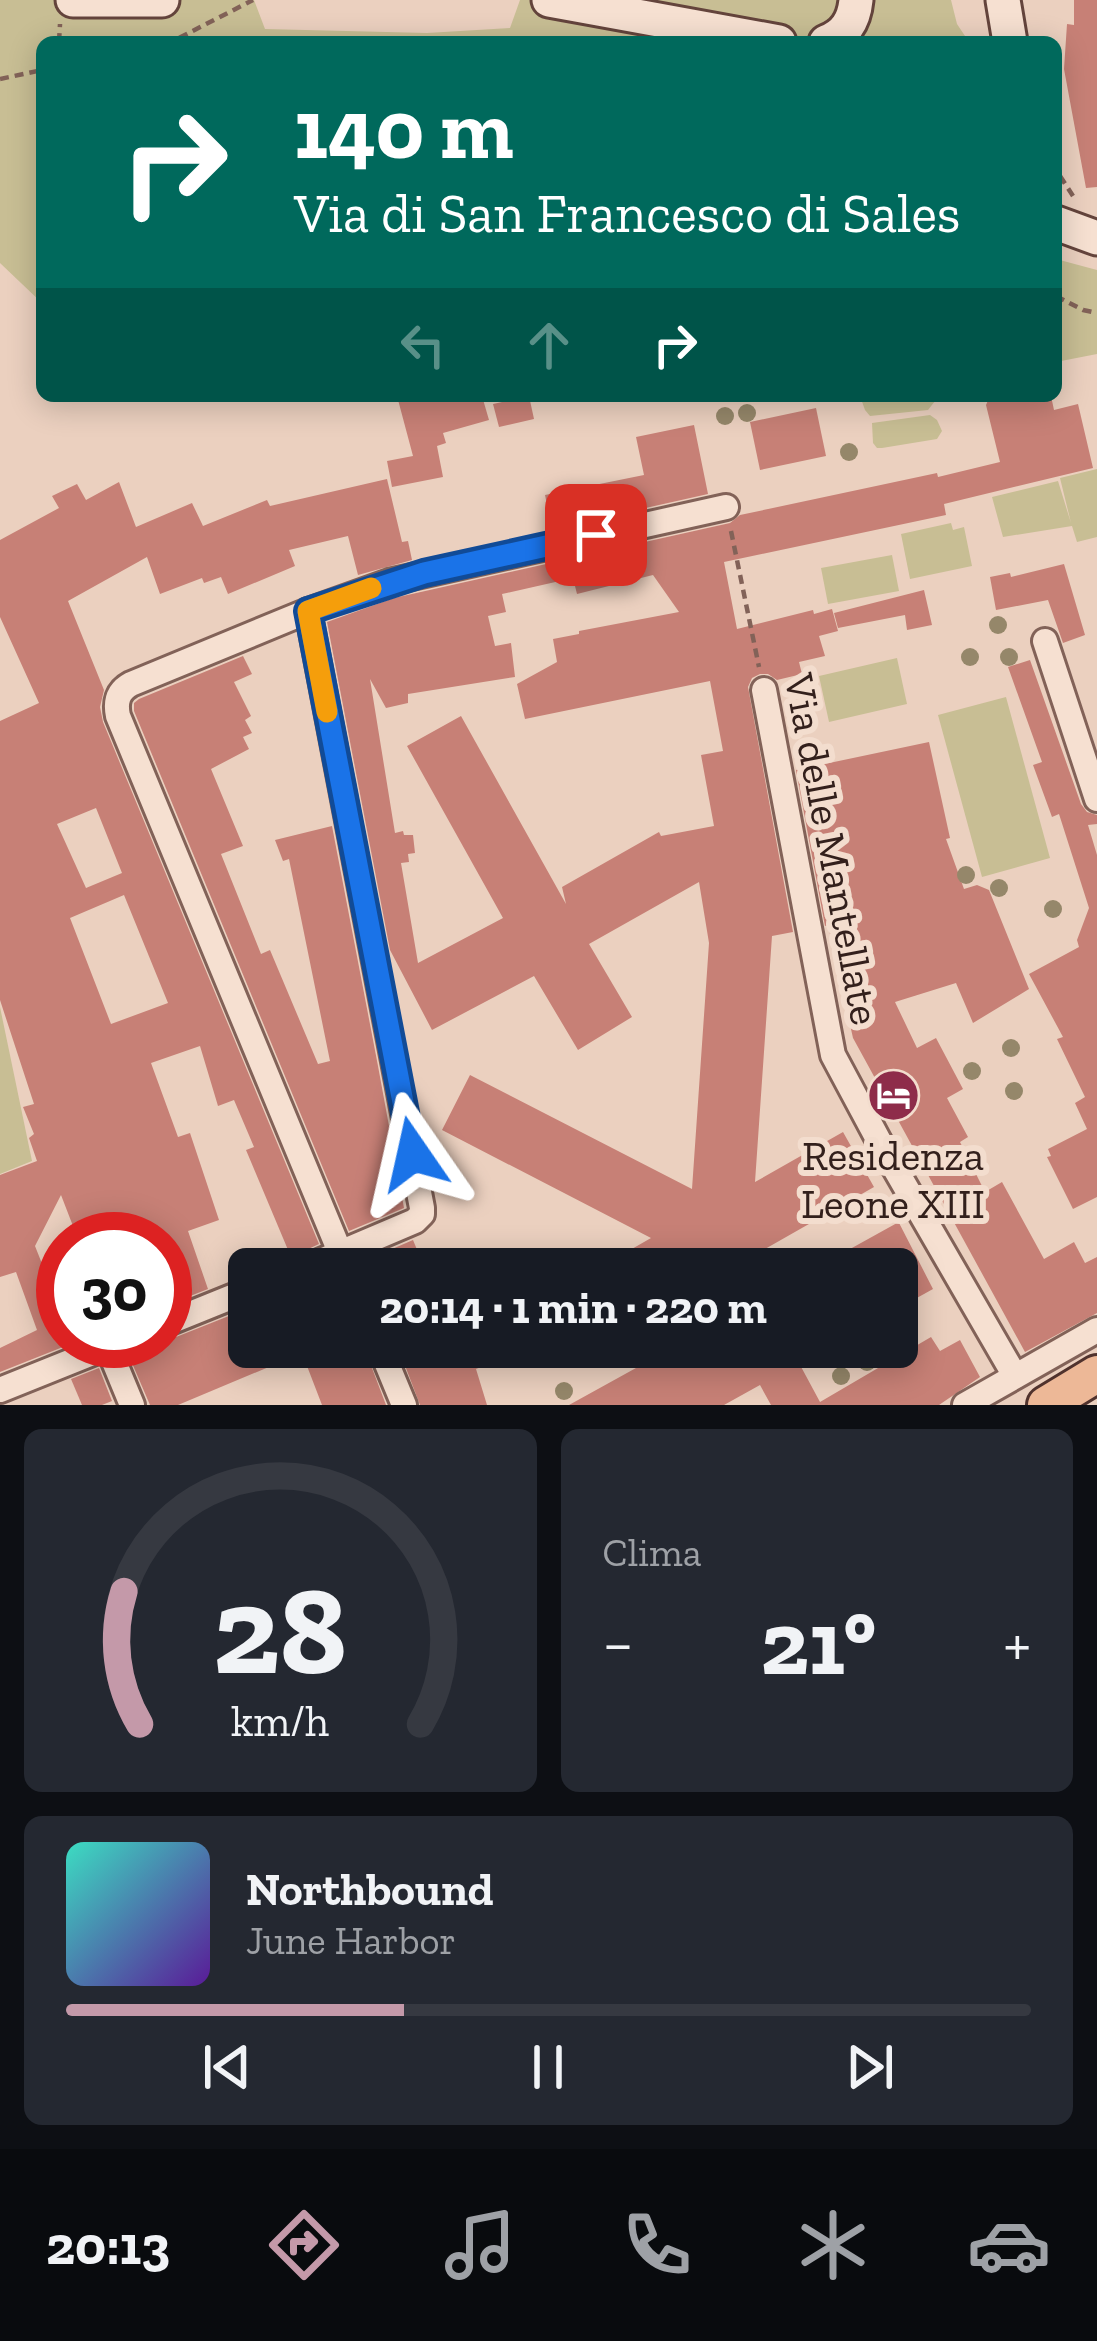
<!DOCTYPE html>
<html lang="it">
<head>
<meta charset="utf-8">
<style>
  body { margin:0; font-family:"Zilla Slab",serif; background:#242831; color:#f1f3f6; height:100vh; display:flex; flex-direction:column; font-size:45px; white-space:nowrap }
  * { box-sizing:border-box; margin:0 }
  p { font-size:39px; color:#9ea1a6 }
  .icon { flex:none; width:66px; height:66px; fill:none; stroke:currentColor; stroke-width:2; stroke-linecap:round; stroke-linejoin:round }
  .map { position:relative; height:1405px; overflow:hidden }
  .panel { display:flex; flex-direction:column; gap:24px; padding:24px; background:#0d0f14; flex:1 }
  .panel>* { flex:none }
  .hud { position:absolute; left:36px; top:36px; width:1026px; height:366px; border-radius:18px; box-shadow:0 6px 30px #0003; background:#00695c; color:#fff; overflow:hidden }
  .speed { position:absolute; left:36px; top:1212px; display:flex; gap:24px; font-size:60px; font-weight:700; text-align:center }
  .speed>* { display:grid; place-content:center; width:156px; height:156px; border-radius:50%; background:#171b24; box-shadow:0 6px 30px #0003; line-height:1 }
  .speed .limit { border:18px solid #d22; background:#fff; color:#111 }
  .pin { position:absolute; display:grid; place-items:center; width:102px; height:102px; color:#fff; margin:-51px; border-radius:24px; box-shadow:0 6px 18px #0006 }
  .me { position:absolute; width:132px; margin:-66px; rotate:349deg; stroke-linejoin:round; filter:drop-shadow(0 0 9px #0008) }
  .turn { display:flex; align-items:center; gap:42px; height:252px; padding:0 60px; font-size:54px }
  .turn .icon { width:156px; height:156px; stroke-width:2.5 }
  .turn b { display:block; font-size:84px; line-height:102px }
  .lanes { display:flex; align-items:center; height:114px; padding:0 60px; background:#0003; justify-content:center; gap:60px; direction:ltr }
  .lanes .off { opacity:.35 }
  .big { font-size:90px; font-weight:800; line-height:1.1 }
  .panel .card { flex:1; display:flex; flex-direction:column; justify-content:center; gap:18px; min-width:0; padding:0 42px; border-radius:18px; background:#242831 }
  .panel .dial { align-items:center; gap:0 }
  .dial svg { height:312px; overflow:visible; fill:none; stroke:#363941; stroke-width:7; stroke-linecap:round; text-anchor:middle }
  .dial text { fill:#f1f3f6; stroke:none }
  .song { display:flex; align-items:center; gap:36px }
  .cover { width:144px; height:144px; border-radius:18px; background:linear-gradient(135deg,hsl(170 70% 55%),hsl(270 70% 35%)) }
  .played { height:12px; border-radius:6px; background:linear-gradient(90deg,#c499a9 35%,#363941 35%) }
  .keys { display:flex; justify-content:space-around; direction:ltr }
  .heat { display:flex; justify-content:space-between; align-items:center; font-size:66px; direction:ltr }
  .panel .tiles { flex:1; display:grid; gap:24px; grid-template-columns:1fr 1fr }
  .card:last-child { grid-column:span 2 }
  .trip { position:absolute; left:228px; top:1248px; width:690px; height:120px; border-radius:18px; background:#171b24; box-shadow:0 6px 30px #0003; font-weight:800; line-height:120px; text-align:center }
  .dock { display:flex; height:192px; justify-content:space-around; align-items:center; background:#090b0e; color:#9ea1a6 }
  .dock .icon { width:84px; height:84px }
  .dock .current { color:#c499a9 }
  .dock b { font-size:54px; color:#f1f3f6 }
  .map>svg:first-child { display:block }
  .green { fill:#c8be94 }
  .building { fill:#c78076; fill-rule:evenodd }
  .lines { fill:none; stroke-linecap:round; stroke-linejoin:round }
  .street-casing { stroke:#826258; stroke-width:30 }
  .secondary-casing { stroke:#64443c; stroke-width:39 }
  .primary-casing { stroke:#50322d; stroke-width:42 }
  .path { stroke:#826258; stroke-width:4.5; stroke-dasharray:9 6; stroke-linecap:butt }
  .street { stroke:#f6e0d1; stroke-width:24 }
  .secondary { stroke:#f6e0d1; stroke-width:33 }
  .primary { stroke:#edb897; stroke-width:36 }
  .tree { fill:#95876a }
  .route-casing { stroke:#114b97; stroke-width:30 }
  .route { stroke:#1a73e8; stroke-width:21 }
  .slow { stroke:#f59e0b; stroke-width:21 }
  .labels { text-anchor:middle; stroke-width:12; stroke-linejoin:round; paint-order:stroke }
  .street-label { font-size:42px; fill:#33201c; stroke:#f3ddce }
  .poi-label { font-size:42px; fill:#33201c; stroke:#f3ddce }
</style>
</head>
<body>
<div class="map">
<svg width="1097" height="1405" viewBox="0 0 1097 1405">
  <rect width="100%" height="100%" fill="#ebd0bf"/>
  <g class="green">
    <path d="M0,0H254L265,29L427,33L510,28L520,0H951L957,24L969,42H42V303L0,263Z"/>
    <path d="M1056,259L1097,270V354L1056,362Z"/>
    <path d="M860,396H939L928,410L870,416L865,410Z"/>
    <path d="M930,415L937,420L942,431L937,439L882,448H877L873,443L872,423Z"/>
    <path d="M1097,469V537L1077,542L1072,526L1003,537L992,497L1058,481L1071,523L1060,478Z"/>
    <path d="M951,523L953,530L964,527L972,566L910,579L901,534Z"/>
    <path d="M892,555L899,591L828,604L821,568Z"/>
    <path d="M897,658L907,704L829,722L819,676Z"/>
    <path d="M1006,697L1050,858L982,877L938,715Z"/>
    <path d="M0,1007L32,1161L0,1174Z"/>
  </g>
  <g class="building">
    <path d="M1074,0H1097V187L1086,188L1064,69L1067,24L1074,25Z"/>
    <path d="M397,396H482L489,420L443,433L446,443L437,446L443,477L392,487L387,461L413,456Z"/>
    <path d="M529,396L534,419L499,427L493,404Z"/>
    <path d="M990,396H1051L1054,410L1078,404L1093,468L944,504L946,515L724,562L737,629L813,610L814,614L832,609L838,631L819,636L825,656L799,662L802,674L777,680L768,674H760L752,678L748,687L793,932L772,936L755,1182L843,1132L874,1187L765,1249L755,1269H597L651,1238L442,1130L470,1075L692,1189L709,943L699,882L589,944L632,1017L578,1050L534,976L432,1030L390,950L327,622L394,598L730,523L740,515L937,473L938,477L1000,462L986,405ZM653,575L679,612L579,631V634L553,639L557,662L517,684L525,719L710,681L723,751L701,755L714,826L661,836L659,832L562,887L566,904L461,716L407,746L503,918L418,963L401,863L409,862L408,854L415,853L413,835H404L403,831L395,833L370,679L386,708L408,703V694L515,677L511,643L495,646L488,616L506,612L502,594L573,578L577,594Z"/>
    <path d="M816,408L826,456L760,470L750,422Z"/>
    <path d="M694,425L708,494L552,529L545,495L644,475L636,437Z"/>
    <path d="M387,479L402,542L408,541L412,560L358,575L348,536L289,550L295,566L228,594L221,577L204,583L202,578L160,594L147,557L68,601L104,690L100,707L103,722L319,1244L291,1257L246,1150L254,1147L234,1100L218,1106L200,1046L151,1063L178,1137L190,1133L219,1220L188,1231L208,1289L165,1306V1239H78L61,1195L35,1246L56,1299L63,1297V1341H78L0,1372V1348L37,1330L16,1272L0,1277V1175L37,1161L29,1138L34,1134L23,1107L34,1104L0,1000V721L39,703L0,617V540L59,508L52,496L77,484L86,500L119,482L136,527L192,503L203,526L267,500L270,506ZM96,808L122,873L86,888L57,824ZM124,895L168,1003L111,1024L70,918Z"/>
    <path d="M1064,564L1085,635L1063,643L1048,600L996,610L990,577L1010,573L1011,577Z"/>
    <path d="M924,590L932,625L907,630L905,615L838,628L834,613Z"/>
    <path d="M243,656L252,674L234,682L251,716L245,720L252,733L243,737L249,749L211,769L243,846L221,854L261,954L270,950L318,1064L330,1061L289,859L283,861L275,840L332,826L378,1066L404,1208L349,1231L134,711V703L139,699Z"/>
    <path d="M1030,660L1081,804L1087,812L1097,815V824L1088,825L1097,855V1197L1073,1209L1047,1157L1051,1156L1048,1149L1087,1129L1075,1103L1085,1097L1057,1039L1063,1037L1029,974L1079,947L1077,940L1089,908L1059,814L1052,817L1033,765L1042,762L1008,667Z"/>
    <path d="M929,742L950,838L946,839L964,889L977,885L989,890L1029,989L973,1023L956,983L895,1002L917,1048L936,1038L963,1089L947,1098L968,1137L960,1142L985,1192L1002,1182L1044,1259L1074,1242L1085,1263L1097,1257V1313L1025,1352L853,1038L828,925L825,926L796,770Z"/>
    <path d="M897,1219L933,1289L897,1309V1269H814L897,1223Z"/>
    <path d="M413,1240L425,1269H363L362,1262Z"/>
    <path d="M249,1308V1347H364L386,1405H322L302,1353L178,1405H150L129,1356L136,1350L138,1341L171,1339Z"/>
    <path d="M931,1337L940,1351L960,1340L980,1377L939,1405H771L760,1385L724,1405H569L674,1347H828L799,1363L820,1402Z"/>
    <path d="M398,1347H529V1348L476,1369L487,1405H420Z"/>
    <path d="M99,1368L112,1401L102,1405H82L71,1379Z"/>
  </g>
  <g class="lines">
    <defs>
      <g id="street">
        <path d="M1045,641L1097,799"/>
        <path d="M764,690L833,1055L879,1141L1015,1376"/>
        <path d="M302,1269L415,1221L422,1214V1208L308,611"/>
        <path d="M347,1269L118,716C115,702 118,691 131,684L308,611L389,582L726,507"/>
        <path d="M165,1324L249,1290"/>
        <path d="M108,1347L132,1405"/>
        <path d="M380,1347L404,1405"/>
        <path d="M0,1390L122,1341"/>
        <path d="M965,1405L1097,1330"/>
      </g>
      <g id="secondary">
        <path d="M73,0H162"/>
        <path d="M549,0L779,42"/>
        <path d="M1003,0L1010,42"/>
        <path d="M826,42C845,35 854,21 856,0"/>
        <path d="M1056,223L1097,238"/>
      </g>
      <path id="primary" d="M1046,1405L1097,1374"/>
    </defs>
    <use href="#street" class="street-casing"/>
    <use href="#secondary" class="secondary-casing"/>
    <use href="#primary" class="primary-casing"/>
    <g class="path">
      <path d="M59,42L60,24"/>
      <path d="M165,42L177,39L253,0"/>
      <path d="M0,79L42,70"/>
      <path d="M1060,176L1073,196"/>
      <path d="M1056,296L1083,310L1097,313"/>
      <path d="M731,531L759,667"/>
    </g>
    <use href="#street" class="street"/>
    <use href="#secondary" class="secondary"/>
    <use href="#primary" class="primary"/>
  </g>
  <g class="tree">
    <circle cx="747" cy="413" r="9"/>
    <circle cx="725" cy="416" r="9"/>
    <circle cx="849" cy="452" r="9"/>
    <circle cx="998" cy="625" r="9"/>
    <circle cx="970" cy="657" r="9"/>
    <circle cx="1009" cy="657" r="9"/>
    <circle cx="966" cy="875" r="9"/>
    <circle cx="999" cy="888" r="9"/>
    <circle cx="1053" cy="909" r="9"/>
    <circle cx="1011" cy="1048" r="9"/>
    <circle cx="972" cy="1071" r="9"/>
    <circle cx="1014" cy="1091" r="9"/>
    <circle cx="829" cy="1359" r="9"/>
    <circle cx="867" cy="1362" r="9"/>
    <circle cx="841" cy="1376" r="9"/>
    <circle cx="564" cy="1391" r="9"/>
  </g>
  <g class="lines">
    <defs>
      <path id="route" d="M413,1154L308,611L424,573L596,535"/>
    </defs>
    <use href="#route" class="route-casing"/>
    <use href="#route" class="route"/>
    <path class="slow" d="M327,712L308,611L371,588"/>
  </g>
  <defs>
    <symbol id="hotel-disc" viewBox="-11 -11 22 22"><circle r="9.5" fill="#8e2c4a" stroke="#f3ddce"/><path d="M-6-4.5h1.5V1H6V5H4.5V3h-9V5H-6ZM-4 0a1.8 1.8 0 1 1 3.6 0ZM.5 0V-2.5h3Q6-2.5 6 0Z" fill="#fff"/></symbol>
  </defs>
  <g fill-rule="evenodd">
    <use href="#hotel-disc" x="864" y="1066" width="59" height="59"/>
  </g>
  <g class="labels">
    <g class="street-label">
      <text transform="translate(833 849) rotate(79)" y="15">Via delle Mantellate</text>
    </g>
    <g class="poi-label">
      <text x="893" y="1170">Residenza<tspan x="893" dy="48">Leone XIII</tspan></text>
    </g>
  </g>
</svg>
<div class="speed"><div class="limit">30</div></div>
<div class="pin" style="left:596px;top:535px;background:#d93025"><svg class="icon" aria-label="arrive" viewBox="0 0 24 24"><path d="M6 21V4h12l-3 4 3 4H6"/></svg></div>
<svg class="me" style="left:413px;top:1154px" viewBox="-20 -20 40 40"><path d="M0-17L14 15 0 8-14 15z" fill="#1a73e8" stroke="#fff" stroke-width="4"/></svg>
<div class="trip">20:14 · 1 min · 220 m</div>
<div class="hud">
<div class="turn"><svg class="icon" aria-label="right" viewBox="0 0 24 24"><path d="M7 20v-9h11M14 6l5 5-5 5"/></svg><div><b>140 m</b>Via di San Francesco di Sales</div></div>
<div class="lanes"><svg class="icon off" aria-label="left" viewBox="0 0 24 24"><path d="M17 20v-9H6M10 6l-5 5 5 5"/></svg><svg class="icon off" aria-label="ahead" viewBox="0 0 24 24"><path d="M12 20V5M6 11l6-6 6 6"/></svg><svg class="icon" aria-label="right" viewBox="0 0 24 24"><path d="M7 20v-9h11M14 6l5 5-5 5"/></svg></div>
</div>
</div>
<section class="panel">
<div class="tiles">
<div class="card dial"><svg viewBox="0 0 100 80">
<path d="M14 69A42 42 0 1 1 86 69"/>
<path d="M14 69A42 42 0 0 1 10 35" stroke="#c499a9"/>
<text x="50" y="56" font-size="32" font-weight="700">28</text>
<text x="50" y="72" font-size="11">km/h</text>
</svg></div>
<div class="card"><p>Clima</p>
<div class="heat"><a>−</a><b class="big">21°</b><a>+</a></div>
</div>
<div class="card">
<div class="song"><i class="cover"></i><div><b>Northbound</b><p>June Harbor</p></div></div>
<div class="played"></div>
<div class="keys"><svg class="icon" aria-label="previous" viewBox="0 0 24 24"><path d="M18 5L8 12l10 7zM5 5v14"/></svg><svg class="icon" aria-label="pause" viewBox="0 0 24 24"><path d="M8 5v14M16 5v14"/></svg><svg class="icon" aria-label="next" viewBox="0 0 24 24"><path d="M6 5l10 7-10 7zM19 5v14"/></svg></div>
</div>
</div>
</section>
<nav class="dock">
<b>20:13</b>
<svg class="icon current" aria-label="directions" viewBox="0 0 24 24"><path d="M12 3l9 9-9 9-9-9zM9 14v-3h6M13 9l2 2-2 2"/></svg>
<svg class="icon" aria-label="music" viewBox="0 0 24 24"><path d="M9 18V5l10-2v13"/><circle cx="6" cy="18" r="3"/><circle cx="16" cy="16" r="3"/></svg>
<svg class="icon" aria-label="phone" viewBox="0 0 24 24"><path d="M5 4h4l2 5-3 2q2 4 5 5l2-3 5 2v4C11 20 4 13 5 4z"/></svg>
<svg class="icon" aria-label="climate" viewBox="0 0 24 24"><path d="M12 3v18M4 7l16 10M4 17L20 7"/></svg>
<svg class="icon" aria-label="car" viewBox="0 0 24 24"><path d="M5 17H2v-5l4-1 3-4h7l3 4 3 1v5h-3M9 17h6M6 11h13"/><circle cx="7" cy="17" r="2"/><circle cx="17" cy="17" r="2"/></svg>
</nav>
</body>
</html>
